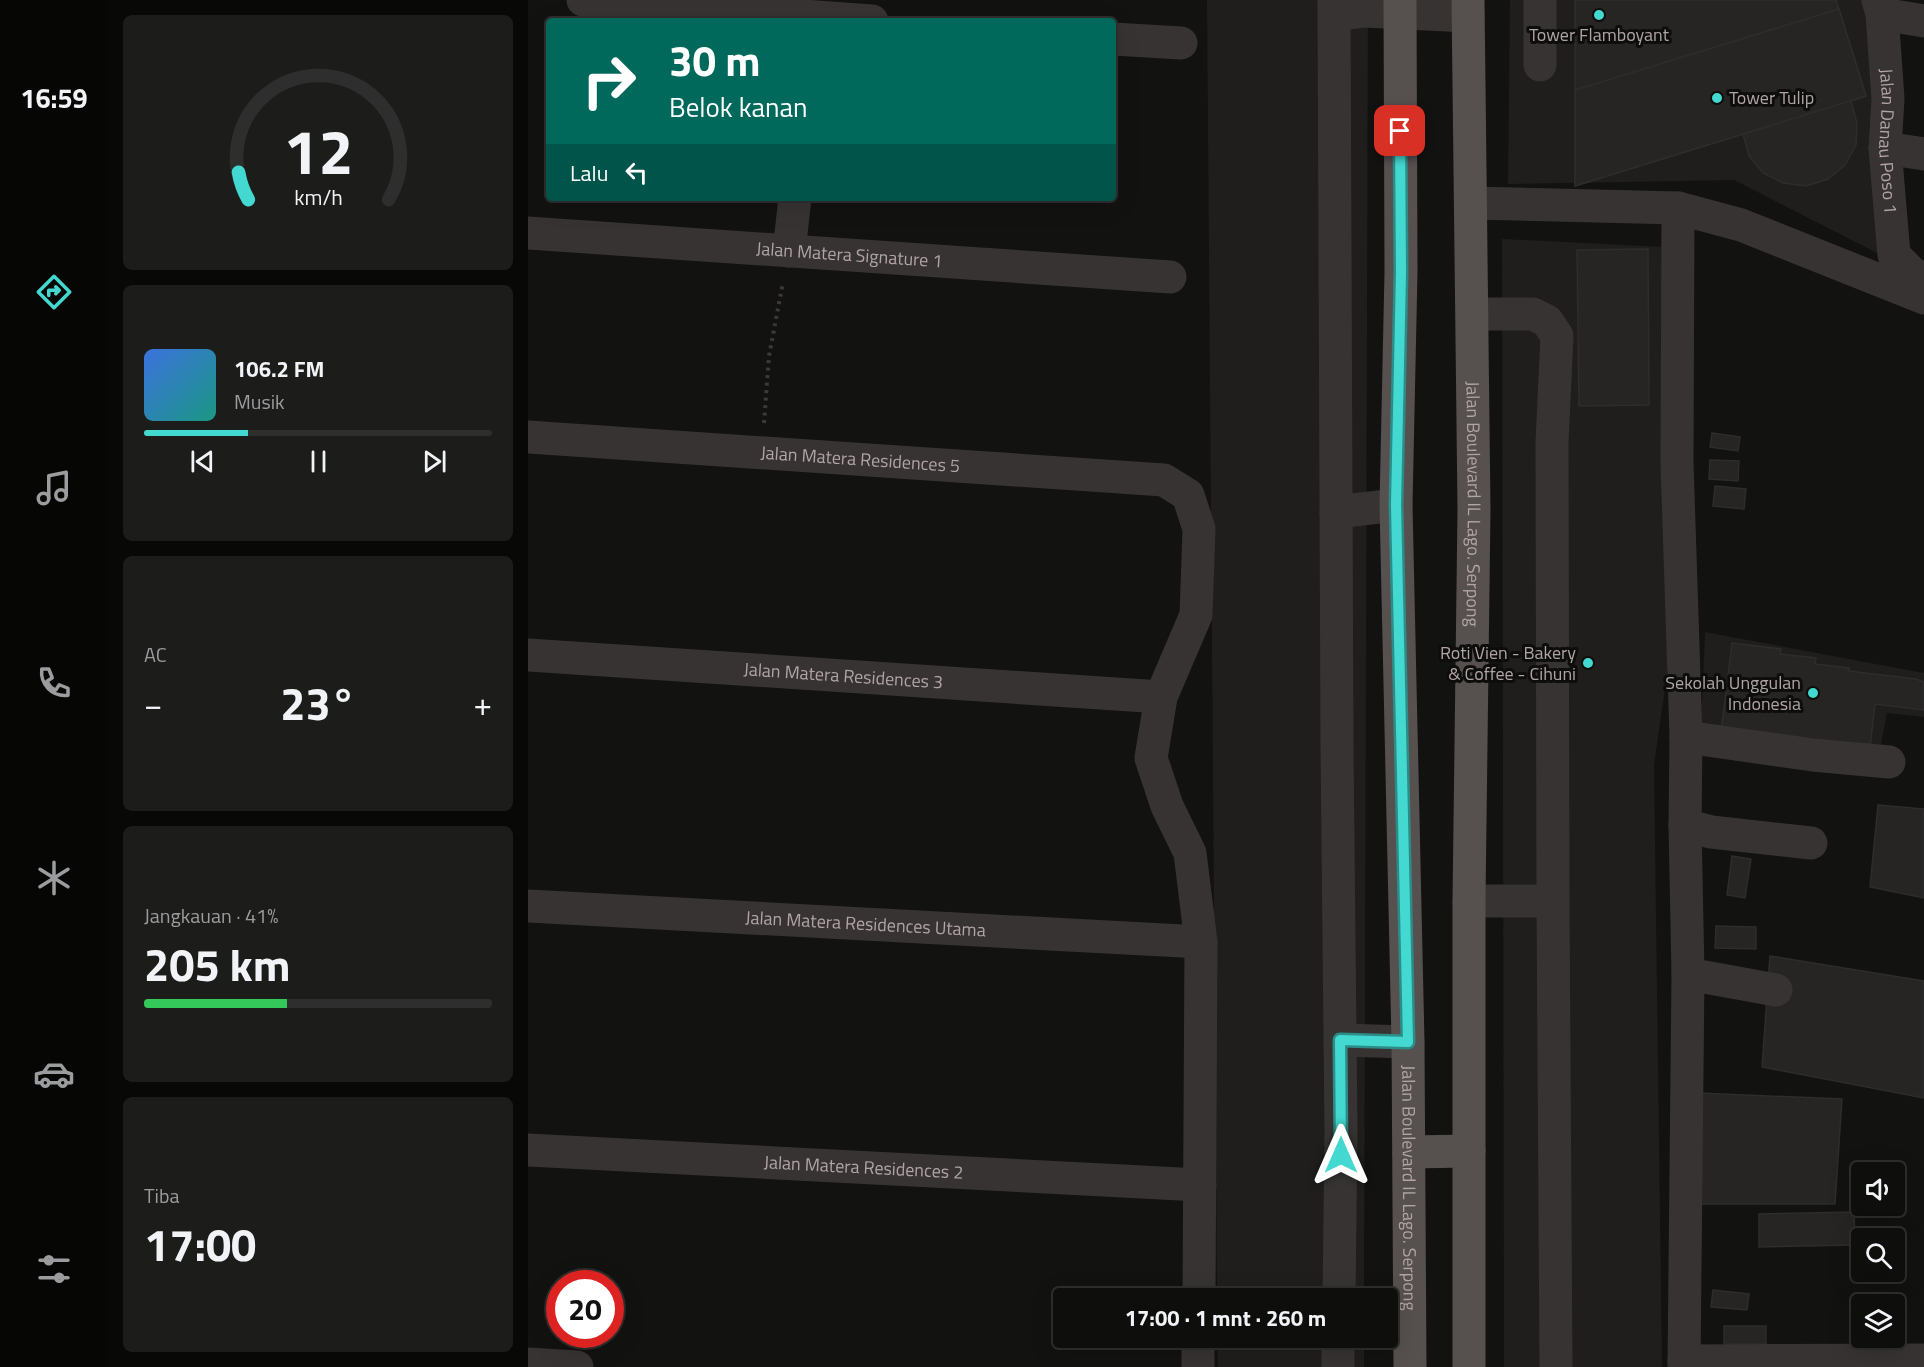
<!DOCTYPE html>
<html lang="id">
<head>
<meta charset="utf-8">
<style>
  body { margin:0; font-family:"Titillium Web",sans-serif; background:#1c1c1b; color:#f1f3f6; height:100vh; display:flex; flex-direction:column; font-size:22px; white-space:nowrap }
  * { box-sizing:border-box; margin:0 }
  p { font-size:20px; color:#9b9c9d }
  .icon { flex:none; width:33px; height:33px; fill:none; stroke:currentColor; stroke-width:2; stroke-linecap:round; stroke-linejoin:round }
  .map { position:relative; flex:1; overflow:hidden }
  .details { display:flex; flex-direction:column; gap:15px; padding:15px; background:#080807; width:420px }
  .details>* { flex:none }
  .top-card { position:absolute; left:18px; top:18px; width:570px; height:183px; border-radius:6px; box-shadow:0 6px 24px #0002,0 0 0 2px #2e2e2e; background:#00695c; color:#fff; overflow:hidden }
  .controls { position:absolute; left:1323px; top:1162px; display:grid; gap:12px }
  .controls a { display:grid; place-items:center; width:54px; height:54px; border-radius:6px; background:#0e0e0d; box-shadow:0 6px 24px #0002,0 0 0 2px #2e2e2e; font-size:30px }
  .speed { position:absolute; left:18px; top:1270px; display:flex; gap:12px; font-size:30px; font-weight:700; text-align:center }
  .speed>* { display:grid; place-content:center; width:78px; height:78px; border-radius:50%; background:#0e0e0d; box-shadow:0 6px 24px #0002,0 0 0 2px #2e2e2e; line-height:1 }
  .speed .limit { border:9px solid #d22; background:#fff; color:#111 }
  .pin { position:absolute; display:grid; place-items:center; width:51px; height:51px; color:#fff; margin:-26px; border-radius:12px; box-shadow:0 3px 9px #0006 }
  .me { position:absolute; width:66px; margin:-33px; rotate:0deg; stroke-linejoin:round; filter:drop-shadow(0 0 4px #0008) }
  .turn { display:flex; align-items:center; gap:21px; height:126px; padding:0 24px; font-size:27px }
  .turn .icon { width:78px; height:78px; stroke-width:2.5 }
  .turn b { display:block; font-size:42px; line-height:51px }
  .then { display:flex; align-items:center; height:57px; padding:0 24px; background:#0003; gap:12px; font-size:22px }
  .big { font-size:45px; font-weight:700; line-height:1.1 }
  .details .tile { flex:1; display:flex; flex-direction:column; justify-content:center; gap:9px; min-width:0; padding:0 21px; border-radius:9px; background:#1c1c1b }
  .details .dial { align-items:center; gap:0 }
  .dial svg { height:156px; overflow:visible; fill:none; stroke:#2e2e2e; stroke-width:7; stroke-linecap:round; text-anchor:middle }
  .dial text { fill:#f1f3f6; stroke:none }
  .song { display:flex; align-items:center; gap:18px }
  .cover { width:72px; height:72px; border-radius:9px; background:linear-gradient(135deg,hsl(220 70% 55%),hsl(170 70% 35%)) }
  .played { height:6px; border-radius:3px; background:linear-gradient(90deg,#43d9d1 30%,#2e2e2e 30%) }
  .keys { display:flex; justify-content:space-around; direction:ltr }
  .heat { display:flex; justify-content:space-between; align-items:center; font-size:33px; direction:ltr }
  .charge { height:9px; border-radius:4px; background:linear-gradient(90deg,#34c759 41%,#2e2e2e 0) }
  .trip { position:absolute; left:525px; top:1288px; width:345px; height:60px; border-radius:6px; background:#0e0e0d; box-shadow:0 6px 24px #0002,0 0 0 2px #2e2e2e; font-weight:700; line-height:60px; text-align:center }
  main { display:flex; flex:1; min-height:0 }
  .tab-bar { display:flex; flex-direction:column; width:108px; justify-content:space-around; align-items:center; background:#060605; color:#9b9c9d }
  .tab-bar .icon { width:42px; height:42px }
  .tab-bar .on { color:#43d9d1 }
  .tab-bar b { font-size:27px; color:#f1f3f6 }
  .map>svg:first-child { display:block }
  .built { fill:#1f1e1d }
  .building { fill:#262524; stroke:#2e2c2c; stroke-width:1.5 }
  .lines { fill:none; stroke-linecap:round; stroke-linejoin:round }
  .path { stroke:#3e3939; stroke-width:4; stroke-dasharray:3 4.5; stroke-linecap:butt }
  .minor { stroke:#373333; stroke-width:33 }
  .major { stroke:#56504f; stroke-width:33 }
  .route-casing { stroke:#2c8d88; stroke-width:15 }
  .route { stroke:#43d9d1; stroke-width:10 }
  .poi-dot { fill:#43d9d1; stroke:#0d0d0c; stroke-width:2 }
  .labels { text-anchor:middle; stroke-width:6; stroke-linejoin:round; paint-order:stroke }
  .poi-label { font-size:18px; fill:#b1a4a5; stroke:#0d0d0c; text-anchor:end }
  .street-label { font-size:18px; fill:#b1a4a5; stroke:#0d0d0c }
</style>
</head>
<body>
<main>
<nav class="tab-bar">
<b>16:59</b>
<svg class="icon on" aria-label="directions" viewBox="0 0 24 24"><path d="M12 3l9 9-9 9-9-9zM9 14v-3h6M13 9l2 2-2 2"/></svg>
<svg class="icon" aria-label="music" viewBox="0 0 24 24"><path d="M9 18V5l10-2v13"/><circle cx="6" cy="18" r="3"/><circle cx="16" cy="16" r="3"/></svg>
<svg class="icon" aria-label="phone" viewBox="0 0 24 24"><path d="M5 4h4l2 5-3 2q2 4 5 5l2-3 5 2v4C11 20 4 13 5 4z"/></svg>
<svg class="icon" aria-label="climate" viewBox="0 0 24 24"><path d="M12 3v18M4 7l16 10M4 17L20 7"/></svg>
<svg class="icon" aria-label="car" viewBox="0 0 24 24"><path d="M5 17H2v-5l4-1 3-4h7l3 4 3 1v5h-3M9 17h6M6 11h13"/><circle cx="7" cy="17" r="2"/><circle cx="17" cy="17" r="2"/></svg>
<svg class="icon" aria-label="filters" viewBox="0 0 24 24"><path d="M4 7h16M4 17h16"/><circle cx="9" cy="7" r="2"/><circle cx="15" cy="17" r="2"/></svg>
</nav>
<section class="details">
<div class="tile dial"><svg viewBox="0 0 100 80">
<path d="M14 69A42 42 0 1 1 86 69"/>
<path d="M14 69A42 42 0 0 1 9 55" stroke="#43d9d1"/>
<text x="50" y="56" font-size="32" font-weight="700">12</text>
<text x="50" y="72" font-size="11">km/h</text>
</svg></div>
<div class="tile">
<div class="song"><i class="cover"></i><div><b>106.2 FM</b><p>Musik</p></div></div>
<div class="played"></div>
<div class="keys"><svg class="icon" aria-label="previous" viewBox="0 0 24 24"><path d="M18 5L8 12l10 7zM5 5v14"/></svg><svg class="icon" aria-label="pause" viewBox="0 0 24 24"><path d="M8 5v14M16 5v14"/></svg><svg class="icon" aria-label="next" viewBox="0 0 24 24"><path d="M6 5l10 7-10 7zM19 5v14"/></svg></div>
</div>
<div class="tile"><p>AC</p>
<div class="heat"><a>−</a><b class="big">23°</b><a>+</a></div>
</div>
<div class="tile"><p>Jangkauan · 41%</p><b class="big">205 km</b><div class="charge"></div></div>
<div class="tile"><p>Tiba</p><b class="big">17:00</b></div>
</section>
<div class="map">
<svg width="1396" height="1367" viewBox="0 0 1396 1367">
  <rect width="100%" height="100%" fill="#121211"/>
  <g class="built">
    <path d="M679,0H840L836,1299H689Z"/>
    <path d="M982,0H1353V255L1206,180L980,184Z"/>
    <path d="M974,239L1137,247L1142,654L1126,765L1134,1367H976Z"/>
    <path d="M1177,632L1396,673V717L1359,713L1348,770L1172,752Z"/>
    <path d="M689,1338H836V1367H690Z"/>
  </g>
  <g class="building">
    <path d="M1047,0H1144L1047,30Z"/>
    <path d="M1047,0H1308L1338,96L1323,101L1329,123L1328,145L1317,165L1300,179L1278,186L1255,183L1235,173L1221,156L1215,134L1047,186Z"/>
    <path d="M1311,9L1338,96L1047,186V90Z"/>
    <path d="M1120,249L1121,405L1051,406L1049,250Z"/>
    <path d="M1184,433L1212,437L1210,451L1182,447Z"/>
    <path d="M1182,460L1211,461L1210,481L1181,479Z"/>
    <path d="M1187,486L1218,489L1216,509L1185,506Z"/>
    <path d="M1204,643L1253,649L1252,654L1288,658L1287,664L1321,668V671L1388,679L1396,682V710L1347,704L1341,757L1192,740Z"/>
    <path d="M1350,805L1396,809V898L1342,887Z"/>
    <path d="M1204,856L1223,859L1217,898L1199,895Z"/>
    <path d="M1188,926L1228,927V949L1187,948Z"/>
    <path d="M1242,956L1396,981V1098L1234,1067Z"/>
    <path d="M1171,1093L1314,1099L1307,1204H1171Z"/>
    <path d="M1326,1212L1327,1245L1231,1247V1214Z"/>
    <path d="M1185,1290L1221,1294L1219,1310L1183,1307Z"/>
    <rect x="1196" y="1326" width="42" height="18"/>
  </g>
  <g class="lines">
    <path class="path" d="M236,423L241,356L255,282"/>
    <g class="minor">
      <path d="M55,0L344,21"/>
      <path d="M806,0L809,747L813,1131L811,1299"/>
      <path id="s1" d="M1350,0L1354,14L1360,99L1357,148L1366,255L1386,275L1396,277"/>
      <path d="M1354,14L1396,21"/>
      <path d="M807,15L836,11L940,16"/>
      <path d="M585,39L653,43"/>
      <path d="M1012,65V0"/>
      <path d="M1357,148L1396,154"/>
      <path d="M944,203L1150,208L1213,225L1396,298"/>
      <path d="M1150,208L1149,463L1158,737L1157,825L1160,974L1156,1367"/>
      <path id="s2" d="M0,233L642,277"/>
      <path d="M261,251L267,198"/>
      <path id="s3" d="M0,437L636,480L660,495L671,529L668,615L633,697L623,758L639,806L662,853L673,942L671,1299"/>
      <path d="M808,512L868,505"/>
      <path id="s4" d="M0,655L633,697"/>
      <path d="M1158,737L1285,755L1361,762"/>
      <path d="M1157,825L1183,832L1283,843"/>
      <path d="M941,901H1025L1024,442L1029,336L1019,321L1005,314H945"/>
      <path d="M1025,901L1028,1367"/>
      <path id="s5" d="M0,906L673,942"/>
      <path d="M1160,974L1248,990"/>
      <path d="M812,1040L880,1042"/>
      <path id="s6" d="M0,1150L672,1185"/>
      <path d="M1156,1361L1396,1360"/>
      <path d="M0,1364L49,1367"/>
      <path d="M670,1367V1338"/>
      <path d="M810,1367V1338"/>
    </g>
    <g class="major">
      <path id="s7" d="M872,0L873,272L868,505L880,1042L882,1367"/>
      <path id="s8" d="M940,0L946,509L941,901V1367"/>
      <path d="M881,1152L941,1151"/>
    </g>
  </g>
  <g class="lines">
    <defs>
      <path id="route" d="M813,1155L812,1040L880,1042L868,505L873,272L872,131"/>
    </defs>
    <use href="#route" class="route-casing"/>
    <use href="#route" class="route"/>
  </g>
  <g class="poi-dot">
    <circle cx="1071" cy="15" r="6"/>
    <circle cx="1189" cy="98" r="6"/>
    <circle cx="1060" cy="663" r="6"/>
    <circle cx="1285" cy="693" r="6"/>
  </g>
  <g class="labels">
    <g class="poi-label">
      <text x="1071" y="41" text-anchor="middle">Tower Flamboyant</text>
      <text x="1201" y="104" text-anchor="start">Tower Tulip</text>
      <text x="1048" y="659">Roti Vien - Bakery<tspan x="1048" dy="21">&amp; Coffee - Cihuni</tspan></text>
      <text x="1273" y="689">Sekolah Unggulan<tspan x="1273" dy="21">Indonesia</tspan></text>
    </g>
    <g class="street-label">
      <text dy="6" stroke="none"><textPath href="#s1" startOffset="142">Jalan Danau Poso 1</textPath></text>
      <text dy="6" stroke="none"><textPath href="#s2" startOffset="322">Jalan Matera Signature 1</textPath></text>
      <text dy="6" stroke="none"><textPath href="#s3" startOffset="333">Jalan Matera Residences 5</textPath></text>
      <text dy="6" stroke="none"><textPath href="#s8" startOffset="504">Jalan Boulevard IL Lago. Serpong</textPath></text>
      <text dy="6" stroke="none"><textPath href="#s4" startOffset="316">Jalan Matera Residences 3</textPath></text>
      <text dy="6" stroke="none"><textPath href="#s5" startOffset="338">Jalan Matera Residences Utama</textPath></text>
      <text dy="6" stroke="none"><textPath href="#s6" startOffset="336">Jalan Matera Residences 2</textPath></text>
      <text dy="6" stroke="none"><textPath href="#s7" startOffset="1188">Jalan Boulevard IL Lago. Serpong</textPath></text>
    </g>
  </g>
</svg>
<div class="controls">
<a><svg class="icon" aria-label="sound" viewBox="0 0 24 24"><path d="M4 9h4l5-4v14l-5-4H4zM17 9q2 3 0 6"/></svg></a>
<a><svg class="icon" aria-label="search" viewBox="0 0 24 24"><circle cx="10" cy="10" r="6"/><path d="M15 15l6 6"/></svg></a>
<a><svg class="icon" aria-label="layers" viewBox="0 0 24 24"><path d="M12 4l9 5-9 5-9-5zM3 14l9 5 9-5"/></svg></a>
</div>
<div class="speed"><div class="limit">20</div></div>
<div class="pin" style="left:872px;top:131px;background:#d93025"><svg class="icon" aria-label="arrive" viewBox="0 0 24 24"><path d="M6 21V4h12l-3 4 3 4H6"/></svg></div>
<svg class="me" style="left:813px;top:1155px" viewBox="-20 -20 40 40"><path d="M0-17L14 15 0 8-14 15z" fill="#43d9d1" stroke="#fff" stroke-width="4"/></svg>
<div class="trip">17:00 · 1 mnt · 260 m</div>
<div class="top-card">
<div class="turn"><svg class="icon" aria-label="right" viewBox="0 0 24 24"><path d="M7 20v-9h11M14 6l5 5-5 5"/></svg><div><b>30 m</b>Belok kanan</div></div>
<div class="then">Lalu<svg class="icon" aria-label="left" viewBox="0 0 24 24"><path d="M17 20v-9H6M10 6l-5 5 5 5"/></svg></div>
</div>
</div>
</main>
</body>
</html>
